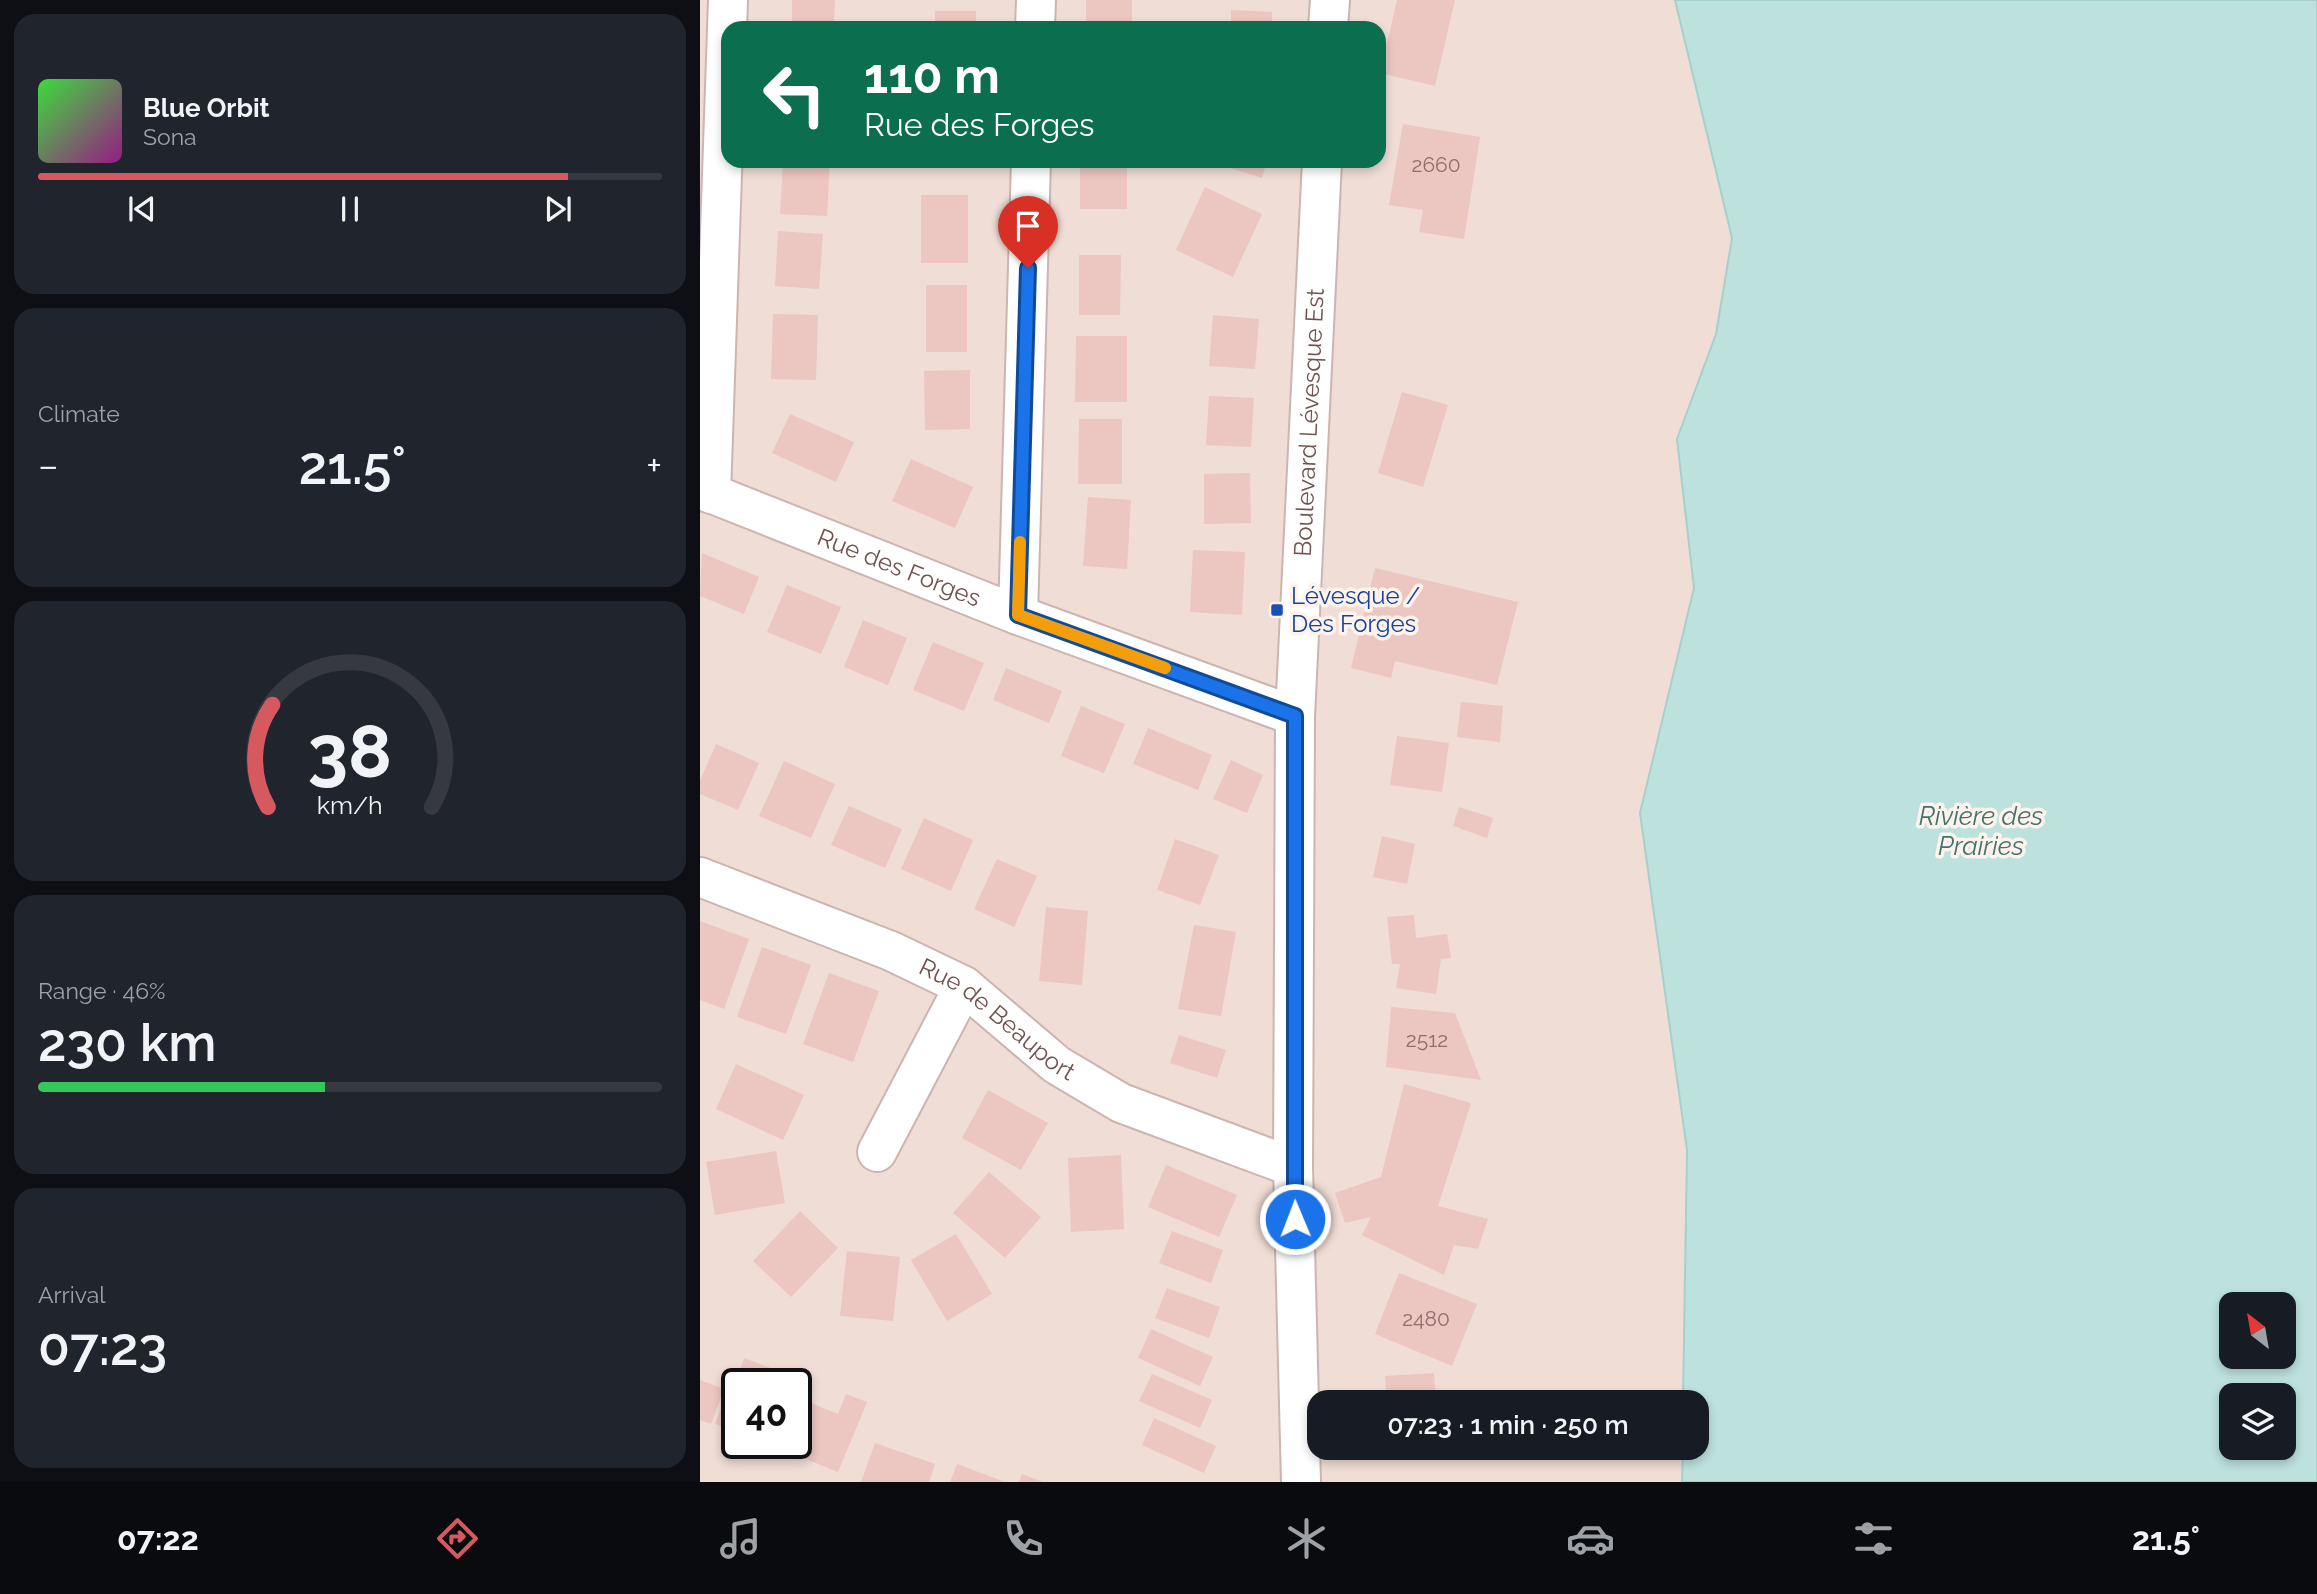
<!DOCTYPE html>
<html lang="en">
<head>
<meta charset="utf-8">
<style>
  body { margin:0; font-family:Raleway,sans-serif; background:#20242c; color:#f1f3f6; height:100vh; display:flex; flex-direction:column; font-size:26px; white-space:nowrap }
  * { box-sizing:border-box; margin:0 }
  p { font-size:23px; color:#9ea1a6 }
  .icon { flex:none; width:38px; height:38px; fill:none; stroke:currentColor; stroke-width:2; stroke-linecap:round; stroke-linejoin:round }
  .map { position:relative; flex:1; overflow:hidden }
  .side { display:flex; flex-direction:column; gap:14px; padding:14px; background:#0d0f14; width:700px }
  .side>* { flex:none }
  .banner { position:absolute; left:21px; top:21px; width:665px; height:147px; border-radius:21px; box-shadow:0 4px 10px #0003; background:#0b6e4f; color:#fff; overflow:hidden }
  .needle { width:46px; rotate:329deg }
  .fabs { position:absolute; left:1519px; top:1292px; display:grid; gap:14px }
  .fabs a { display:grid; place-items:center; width:77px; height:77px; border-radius:14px; background:#171b24; box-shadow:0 4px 10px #0003; font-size:35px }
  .speed { position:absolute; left:21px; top:1368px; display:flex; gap:14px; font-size:35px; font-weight:700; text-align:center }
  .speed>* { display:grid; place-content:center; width:91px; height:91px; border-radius:50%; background:#171b24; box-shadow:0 4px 10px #0003; line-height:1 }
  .speed .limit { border:4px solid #111; border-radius:10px; background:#fff; color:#111 }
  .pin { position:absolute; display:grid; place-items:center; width:60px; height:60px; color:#fff; margin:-72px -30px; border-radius:50% 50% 50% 0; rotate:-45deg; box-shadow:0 0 7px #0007 }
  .pin .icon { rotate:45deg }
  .me { position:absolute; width:77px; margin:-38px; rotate:359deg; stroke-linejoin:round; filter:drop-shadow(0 0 5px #0008) }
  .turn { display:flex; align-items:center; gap:24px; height:147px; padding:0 28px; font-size:32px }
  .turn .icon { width:91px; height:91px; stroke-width:2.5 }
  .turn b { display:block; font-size:49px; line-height:60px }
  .big { font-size:52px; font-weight:600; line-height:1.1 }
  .side .tile { flex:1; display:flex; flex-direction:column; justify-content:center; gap:10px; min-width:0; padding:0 24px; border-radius:21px; background:#20242c }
  .side .dial { align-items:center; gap:0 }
  .dial svg { height:182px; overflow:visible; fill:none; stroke:#363941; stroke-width:7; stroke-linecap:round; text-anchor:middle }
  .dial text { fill:#f1f3f6; stroke:none }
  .song { display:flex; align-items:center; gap:21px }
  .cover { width:84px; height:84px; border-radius:10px; background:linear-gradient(135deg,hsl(120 70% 55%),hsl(310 70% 35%)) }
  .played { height:7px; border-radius:4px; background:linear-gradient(90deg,#d6595f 85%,#363941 85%) }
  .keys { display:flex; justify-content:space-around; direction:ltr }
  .heat { display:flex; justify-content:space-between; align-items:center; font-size:38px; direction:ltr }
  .charge { height:10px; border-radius:5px; background:linear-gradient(90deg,#34c759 46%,#363941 0) }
  .trip { position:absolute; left:607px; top:1390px; width:402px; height:70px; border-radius:21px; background:#171b24; box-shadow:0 4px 10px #0003; font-weight:600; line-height:70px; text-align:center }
  .menu { display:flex; height:112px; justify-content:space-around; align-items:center; background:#090b0e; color:#9ea1a6 }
  .menu .icon { width:49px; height:49px }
  .menu .active { color:#d6595f }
  .menu b { font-size:32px; color:#f1f3f6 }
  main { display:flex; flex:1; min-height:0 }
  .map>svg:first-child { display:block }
  .residential { fill:#f0ddd5; fill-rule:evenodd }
  .water { fill:#bde1dc; stroke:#a4d1cc; stroke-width:2; fill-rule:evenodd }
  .building { fill:#ecc6c1 }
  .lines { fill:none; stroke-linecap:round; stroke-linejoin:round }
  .minor-casing { stroke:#ccb5b0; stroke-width:42 }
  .minor { stroke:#fff; stroke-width:38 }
  .route-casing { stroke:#114b97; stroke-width:18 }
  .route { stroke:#1a73e8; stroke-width:12 }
  .slow { stroke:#f59e0b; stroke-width:12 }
  .transit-dot { fill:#1a4fb4; stroke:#fdf2ec; stroke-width:2.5 }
  .labels { text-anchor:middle; stroke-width:7; stroke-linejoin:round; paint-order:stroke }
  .number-label { font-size:21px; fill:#8f6e6b }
  .street-label { font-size:24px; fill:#70514e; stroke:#fdf2ec }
  .transit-label { font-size:24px; fill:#164399; stroke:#fdf2ec; text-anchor:start }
  .water-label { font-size:26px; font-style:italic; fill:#43736f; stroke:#fdf2ec }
</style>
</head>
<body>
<main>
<section class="side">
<div class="tile">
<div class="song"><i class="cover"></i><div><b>Blue Orbit</b><p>Sona</p></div></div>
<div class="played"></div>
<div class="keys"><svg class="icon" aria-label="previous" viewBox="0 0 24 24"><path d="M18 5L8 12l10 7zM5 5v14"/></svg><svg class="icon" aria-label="pause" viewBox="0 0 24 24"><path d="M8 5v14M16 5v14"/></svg><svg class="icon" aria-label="next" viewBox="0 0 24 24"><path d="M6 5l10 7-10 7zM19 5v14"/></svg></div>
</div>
<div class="tile"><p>Climate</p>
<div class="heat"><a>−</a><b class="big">21.5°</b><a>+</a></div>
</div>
<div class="tile dial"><svg viewBox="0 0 100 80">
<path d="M14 69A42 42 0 1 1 86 69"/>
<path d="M14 69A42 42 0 0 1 16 24" stroke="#d6595f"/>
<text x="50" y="56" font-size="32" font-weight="700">38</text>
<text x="50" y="72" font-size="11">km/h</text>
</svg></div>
<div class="tile"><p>Range · 46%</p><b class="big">230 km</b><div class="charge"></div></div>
<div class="tile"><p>Arrival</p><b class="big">07:23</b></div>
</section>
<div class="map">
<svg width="1617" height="1482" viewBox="0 0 1617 1482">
  <rect width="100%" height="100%" fill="#faede6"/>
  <path class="residential" d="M0,0H975L1032,238L1016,334L977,439L994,588L940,813L987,1150L983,1402H620V1447H983L982,1482H0ZM28,28H679V161H28ZM37,1384H96V1444H37Z"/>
  <path class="water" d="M975,0H1617V1482H982L983,1447H998V1402H983L987,1150L940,813L994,588L977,439L1016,334L1032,238ZM1531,1304H1584V1356H1531ZM1531,1395H1584V1447H1531Z"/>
  <g class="building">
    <path d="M92,0H135L134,21H92Z"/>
    <rect x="386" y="0" width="46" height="28"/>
    <path d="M697,0H755L735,86L680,73Z"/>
    <path d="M531,10L572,12V28H531Z"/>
    <rect x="235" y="11" width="41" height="17"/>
    <path d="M703,124L780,137L764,239L719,232L723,210L689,205Z"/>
    <path d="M83,161H130L127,216L80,214Z"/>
    <rect x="380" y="161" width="47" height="48"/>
    <path d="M519,161H567L562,178L518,164Z"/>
    <path d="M505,187L562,214L533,277L476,250Z"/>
    <rect x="221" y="195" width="47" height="68"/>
    <path d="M78,231L123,234L119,289L75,286Z"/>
    <path d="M379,255H421L420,315H379Z"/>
    <rect x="226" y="285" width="41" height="67"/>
    <path d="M73,314L118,315L116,380L71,379Z"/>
    <path d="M513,315L559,319L555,369L509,366Z"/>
    <path d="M376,336H427V402H375Z"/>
    <path d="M270,370V429L225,430L224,371Z"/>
    <path d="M702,392L748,405L723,487L678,473Z"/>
    <path d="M509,396L554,398L551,447L506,445Z"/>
    <path d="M90,414L154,442L136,482L72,453Z"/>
    <path d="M379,419H422V484H378Z"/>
    <path d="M211,459L273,487L255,528L192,501Z"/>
    <path d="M550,473L551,523L504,524V474Z"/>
    <path d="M388,497L431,500L427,569L383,566Z"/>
    <path d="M493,550L545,552L542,615L490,612Z"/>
    <path d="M2,553L59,577L44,614L0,596Z"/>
    <path d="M675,568L818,602L797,685L695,661L691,678L651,668Z"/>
    <path d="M87,585L141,607L121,654L67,632Z"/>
    <path d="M163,620L207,638L188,685L144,667Z"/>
    <path d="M233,642L284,663L264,711L213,690Z"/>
    <path d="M306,668L362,691L349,723L293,700Z"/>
    <path d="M761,702L803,706L800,742L757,737Z"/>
    <path d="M381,706L425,724L404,773L361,756Z"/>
    <path d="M448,728L512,755L498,790L433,764Z"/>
    <path d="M697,736L749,743L742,792L690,785Z"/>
    <path d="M16,744L59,763L38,810L0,794V781Z"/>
    <path d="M531,760L563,775L547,813L513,799Z"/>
    <path d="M84,761L135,784L111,838L59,816Z"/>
    <path d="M149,806L202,829L185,868L131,845Z"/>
    <path d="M759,807L793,818L787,838L753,826Z"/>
    <path d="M224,818L273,840L251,891L201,869Z"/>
    <path d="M682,836L715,844L707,884L673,877Z"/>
    <path d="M475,839L519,855L500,905L457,890Z"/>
    <path d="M297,859L337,876L314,927L274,909Z"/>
    <path d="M346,907L388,911L382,985L339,981Z"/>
    <path d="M714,915L716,938L747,934L751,958L741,959L736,994L696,988L700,964H692L687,917Z"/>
    <path d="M0,921L49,939L24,1009L0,1000Z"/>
    <path d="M494,925L536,932L521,1016L478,1009Z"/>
    <path d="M62,947L111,965L86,1034L37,1017Z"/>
    <path d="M129,973L179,991L153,1062L103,1044Z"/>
    <path d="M691,1007L755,1013L781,1080L686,1067Z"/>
    <path d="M479,1035L526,1050L517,1078L470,1063Z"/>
    <path d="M36,1064L104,1095L83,1140L16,1109Z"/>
    <path d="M704,1084L771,1103L738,1206L788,1219L778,1249L754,1245L744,1275L662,1235L671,1217L645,1223L635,1193L681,1177Z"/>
    <path d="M288,1090L348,1123L321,1170L262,1138Z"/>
    <path d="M76,1151L85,1203L15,1215L6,1162Z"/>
    <path d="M421,1155L424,1229L371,1232L368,1158Z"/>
    <path d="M466,1165L537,1195L519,1237L448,1207Z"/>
    <path d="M289,1172L341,1217L305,1258L253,1213Z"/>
    <path d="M100,1211L138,1248L91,1297L53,1261Z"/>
    <path d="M472,1231L523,1250L511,1283L459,1263Z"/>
    <path d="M256,1234L292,1294L247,1321L211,1260Z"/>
    <path d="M147,1251L200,1257L193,1321L140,1316Z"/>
    <path d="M699,1273L777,1304L752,1366L675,1334Z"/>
    <path d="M467,1288L520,1307L509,1338L455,1318Z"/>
    <path d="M451,1329L513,1357L500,1386L438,1358Z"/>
    <path d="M44,1358L73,1369L69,1379L81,1384H37V1432L15,1424L36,1369L40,1370Z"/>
    <path d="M734,1373L736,1402H687L685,1376Z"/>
    <path d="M452,1374L512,1400L500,1428L439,1401Z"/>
    <path d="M0,1380L24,1389L11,1424L0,1420Z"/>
    <path d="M146,1394L167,1402L138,1472L76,1447L77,1444H96V1397L138,1414Z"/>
    <path d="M454,1418L516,1446L504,1473L442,1445Z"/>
    <path d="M175,1443L235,1464L229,1482H161Z"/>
    <path d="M257,1464L305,1482H250Z"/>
    <path d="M322,1474L343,1482H319Z"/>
  </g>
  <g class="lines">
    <defs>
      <g id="minor">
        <path d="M335,28L336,0"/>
        <path d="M628,28L630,0"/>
        <path id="s1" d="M0,489L318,615L595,716"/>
        <path d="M11,494L28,0"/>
        <path d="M318,615L331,161"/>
        <path id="s2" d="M0,877L191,951L264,986L357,1065L421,1103L593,1167"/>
        <path d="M177,1152L264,986"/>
        <path id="s3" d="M601,1482L593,1167L595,716L622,161"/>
      </g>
    </defs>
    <use href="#minor" class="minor-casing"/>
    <use href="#minor" class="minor"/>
  </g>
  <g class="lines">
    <defs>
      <path id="route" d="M328,268L318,615L595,716V1219"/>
    </defs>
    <use href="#route" class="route-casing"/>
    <use href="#route" class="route"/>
    <path class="slow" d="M320,542L318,615L465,668"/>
  </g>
  <rect class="transit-dot" x="570" y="603" width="14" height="14" rx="3.5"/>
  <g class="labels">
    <g class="number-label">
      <text x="736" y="172">2660</text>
      <text x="727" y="1047">2512</text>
      <text x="726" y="1326">2480</text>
    </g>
    <g class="street-label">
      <text dy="8" stroke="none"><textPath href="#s3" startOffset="1060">Boulevard Lévesque Est</textPath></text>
      <text dy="8" stroke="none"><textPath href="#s1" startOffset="214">Rue des Forges</textPath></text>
      <text dy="8" stroke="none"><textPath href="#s2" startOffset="332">Rue de Beauport</textPath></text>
    </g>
    <g class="transit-label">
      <text x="591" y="604">Lévesque /<tspan x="591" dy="28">Des Forges</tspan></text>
    </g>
    <g class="water-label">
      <text x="1281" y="825">Rivière des<tspan x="1281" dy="30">Prairies</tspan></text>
    </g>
  </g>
</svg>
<div class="fabs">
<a><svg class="needle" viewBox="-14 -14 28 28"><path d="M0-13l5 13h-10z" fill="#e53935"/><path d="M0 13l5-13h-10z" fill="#9ea1a6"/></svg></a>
<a><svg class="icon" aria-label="layers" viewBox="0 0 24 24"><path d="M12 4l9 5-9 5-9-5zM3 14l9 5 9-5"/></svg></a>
</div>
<div class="speed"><div class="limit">40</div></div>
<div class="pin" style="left:328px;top:268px;background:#d93025"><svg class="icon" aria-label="arrive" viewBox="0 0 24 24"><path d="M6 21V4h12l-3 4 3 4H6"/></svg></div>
<svg class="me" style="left:595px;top:1219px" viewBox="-20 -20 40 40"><circle r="17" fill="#1a73e8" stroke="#fff" stroke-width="3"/><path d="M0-11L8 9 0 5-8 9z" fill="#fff"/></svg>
<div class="trip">07:23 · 1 min · 250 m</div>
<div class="banner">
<div class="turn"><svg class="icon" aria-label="left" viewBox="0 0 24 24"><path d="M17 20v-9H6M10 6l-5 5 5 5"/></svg><div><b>110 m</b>Rue des Forges</div></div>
</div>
</div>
</main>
<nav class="menu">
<b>07:22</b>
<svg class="icon active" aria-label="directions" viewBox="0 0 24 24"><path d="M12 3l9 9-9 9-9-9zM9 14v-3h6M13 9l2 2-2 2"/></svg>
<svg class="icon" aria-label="music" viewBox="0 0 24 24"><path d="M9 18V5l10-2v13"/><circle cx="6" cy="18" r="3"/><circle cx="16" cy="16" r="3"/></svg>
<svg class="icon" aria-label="phone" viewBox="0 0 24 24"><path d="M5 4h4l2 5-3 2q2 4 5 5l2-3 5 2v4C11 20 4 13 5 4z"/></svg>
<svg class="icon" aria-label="climate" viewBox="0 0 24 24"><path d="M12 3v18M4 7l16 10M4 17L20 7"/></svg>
<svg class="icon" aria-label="car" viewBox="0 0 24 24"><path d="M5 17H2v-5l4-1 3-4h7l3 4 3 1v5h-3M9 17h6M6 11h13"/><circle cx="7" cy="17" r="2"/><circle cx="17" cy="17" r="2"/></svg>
<svg class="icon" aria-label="filters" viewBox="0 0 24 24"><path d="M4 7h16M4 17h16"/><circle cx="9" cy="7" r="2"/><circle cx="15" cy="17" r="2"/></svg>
<b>21.5°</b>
</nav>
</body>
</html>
